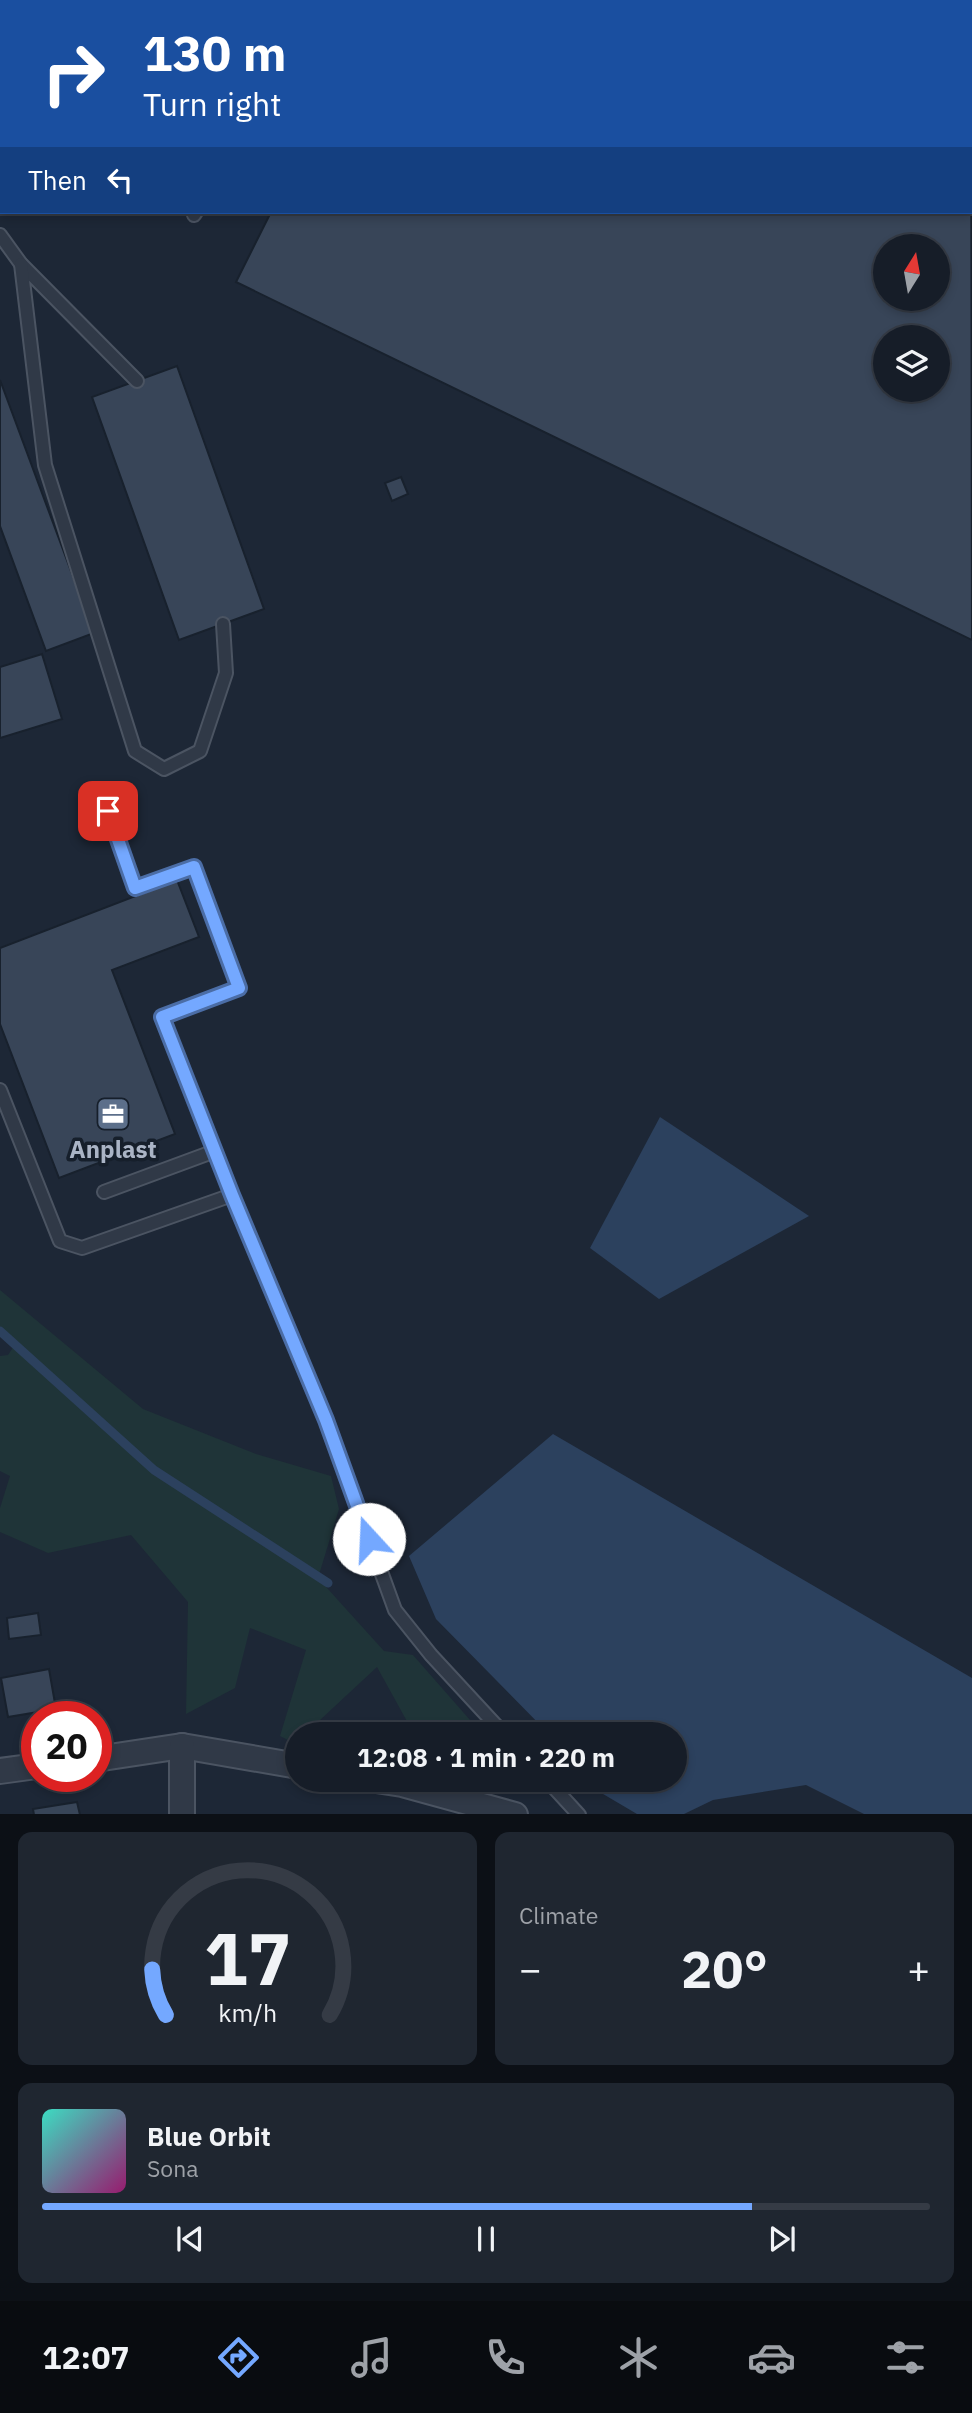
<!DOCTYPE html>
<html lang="en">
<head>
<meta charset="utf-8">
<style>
  body { margin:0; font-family:"IBM Plex Sans",sans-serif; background:#1f2630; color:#f1f3f6; height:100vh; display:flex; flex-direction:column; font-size:26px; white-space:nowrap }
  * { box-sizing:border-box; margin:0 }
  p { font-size:23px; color:#9ea2a8 }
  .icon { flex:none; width:38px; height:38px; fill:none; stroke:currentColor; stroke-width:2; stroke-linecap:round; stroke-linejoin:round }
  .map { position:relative; height:1814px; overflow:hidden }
  .drawer { display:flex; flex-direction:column; gap:18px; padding:18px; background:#0c1016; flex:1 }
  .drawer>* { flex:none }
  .hud { position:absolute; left:0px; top:0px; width:973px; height:214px; box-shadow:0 4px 10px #0003,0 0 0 2px #353b45; background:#1a4fa0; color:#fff; overflow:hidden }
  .needle { width:46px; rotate:11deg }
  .controls { position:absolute; left:873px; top:234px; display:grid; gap:14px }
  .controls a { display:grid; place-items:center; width:77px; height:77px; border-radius:50%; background:#161d28; box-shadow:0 4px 10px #0003,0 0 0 2px #353b45; font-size:35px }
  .speed { position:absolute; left:21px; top:1701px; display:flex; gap:14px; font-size:35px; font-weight:700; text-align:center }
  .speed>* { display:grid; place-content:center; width:91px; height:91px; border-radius:50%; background:#161d28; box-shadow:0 4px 10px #0003,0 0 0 2px #353b45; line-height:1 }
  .speed .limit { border:10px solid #d22; background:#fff; color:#111 }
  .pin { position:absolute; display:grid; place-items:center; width:60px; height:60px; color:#fff; margin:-30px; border-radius:14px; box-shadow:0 4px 10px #0006 }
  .me { position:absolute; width:77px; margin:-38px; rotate:340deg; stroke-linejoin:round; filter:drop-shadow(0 0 5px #0008) }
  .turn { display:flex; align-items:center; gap:24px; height:147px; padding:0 28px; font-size:32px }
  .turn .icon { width:91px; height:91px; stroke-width:2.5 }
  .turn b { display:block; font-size:49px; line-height:60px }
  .then { display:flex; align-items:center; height:66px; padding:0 28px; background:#0003; gap:14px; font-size:26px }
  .big { font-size:52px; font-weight:800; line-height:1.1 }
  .drawer .widget { flex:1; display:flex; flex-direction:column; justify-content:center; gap:10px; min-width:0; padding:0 24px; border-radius:14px; background:#1f2630 }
  .drawer .dial { align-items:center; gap:0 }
  .dial svg { height:182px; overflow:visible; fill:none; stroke:#353b45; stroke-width:7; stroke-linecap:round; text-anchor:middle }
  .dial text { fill:#f1f3f6; stroke:none }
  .song { display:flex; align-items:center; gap:21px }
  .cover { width:84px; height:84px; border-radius:10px; background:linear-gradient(135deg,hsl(170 70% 55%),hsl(320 70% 35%)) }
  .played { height:7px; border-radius:4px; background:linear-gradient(90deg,#74a8ff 80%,#353b45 80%) }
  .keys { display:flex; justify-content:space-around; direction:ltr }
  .heat { display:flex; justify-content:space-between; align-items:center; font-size:38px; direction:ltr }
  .drawer .tiles { flex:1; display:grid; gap:18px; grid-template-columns:1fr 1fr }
  .widget:last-child { grid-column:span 2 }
  .trip { position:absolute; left:285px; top:1722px; width:402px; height:70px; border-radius:35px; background:#161d28; box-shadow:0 4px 10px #0003,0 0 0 2px #353b45; font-weight:800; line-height:70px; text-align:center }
  .menu { display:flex; height:112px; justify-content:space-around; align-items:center; background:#090c10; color:#9ea2a8 }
  .menu .icon { width:49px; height:49px }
  .menu .active { color:#74a8ff }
  .menu b { font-size:32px; color:#f1f3f6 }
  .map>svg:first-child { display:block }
  .green { fill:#1f3438 }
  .water { fill:#2c415e }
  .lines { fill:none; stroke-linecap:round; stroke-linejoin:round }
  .stream { stroke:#2c415e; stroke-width:9 }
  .building { fill:#384558; stroke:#18212d; stroke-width:2; fill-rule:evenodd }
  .service-casing { stroke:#4b5462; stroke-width:16 }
  .minor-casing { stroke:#4b5462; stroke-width:28 }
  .service { stroke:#303947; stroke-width:12 }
  .minor { stroke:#303947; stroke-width:24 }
  .route-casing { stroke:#4b6da6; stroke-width:18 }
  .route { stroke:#74a8ff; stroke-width:12 }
  .labels { text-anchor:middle; stroke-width:7; stroke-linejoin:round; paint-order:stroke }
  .poi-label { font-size:24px; font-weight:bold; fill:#aab4c5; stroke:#161f2b }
</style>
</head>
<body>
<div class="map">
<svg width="972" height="1815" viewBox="0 0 972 1815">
  <rect width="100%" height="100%" fill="#1d2736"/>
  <g class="green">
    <path d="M0,0H51L50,2H2L0,58Z"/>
    <path d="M0,1290L143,1409L256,1454L331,1476L339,1509L318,1578L384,1651L413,1655L470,1720L437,1734H414L377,1667L305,1734H298L296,1744L280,1736L306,1650L250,1628L235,1688L186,1714L188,1602L131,1535L48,1553L0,1532V1508L10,1476L0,1471V1356L8,1355L16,1343L0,1330Z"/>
  </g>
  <g class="water">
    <path d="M660,1117L809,1216L659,1299L590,1248Z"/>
    <path d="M553,1434L972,1678V1814H864L806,1785L713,1800L684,1814H637L598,1791L589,1780H676V1734H549L436,1619L409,1556Z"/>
  </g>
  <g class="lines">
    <path class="stream" d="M0,1331L154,1470L328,1583"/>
  </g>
  <g class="building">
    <path d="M480,0H938L942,2H479Z"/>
    <path d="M971,16L972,640L236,282L271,212H971ZM886,247H938V299H886ZM886,338H938V390H886Z"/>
    <path d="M177,366L264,609L179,640L92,397Z"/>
    <path d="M0,380L94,633L46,651L0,526Z"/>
    <path d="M401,477L408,494L392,501L385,483Z"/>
    <path d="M42,654L62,719L0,738V667Z"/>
    <path d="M177,880L199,937L112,970L175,1134L59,1178L0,1024V948Z"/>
    <path d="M38,1613L41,1635L9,1639L7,1618Z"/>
    <path d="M49,1669L56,1709L8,1717L1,1678Z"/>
    <path d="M77,1802L80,1815H34L33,1809Z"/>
  </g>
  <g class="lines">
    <defs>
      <g id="service">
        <path d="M110,2L112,0"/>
        <path d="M338,2L339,0"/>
        <path d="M0,114L2,112"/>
        <path d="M194,215L196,212"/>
        <path d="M0,235L21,264L137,381"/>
        <path d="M21,264L45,465L135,751L164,769L200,751L226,673L223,624"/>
        <path d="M108,811L135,888L194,867L239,988L162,1017L232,1195L326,1420L395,1610L431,1655L504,1734"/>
        <path d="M0,1090L60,1241L82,1248L232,1195"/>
        <path d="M104,1192L215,1151"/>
        <path d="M547,1780L579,1815"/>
      </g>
      <g id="minor">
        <path d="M96,1759L182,1746L298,1766"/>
        <path d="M0,1771L37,1766"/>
        <path d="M376,1780L402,1784L515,1815"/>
        <path d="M182,1815V1746"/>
      </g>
    </defs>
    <use href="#service" class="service-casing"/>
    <use href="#minor" class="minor-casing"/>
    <use href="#service" class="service"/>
    <use href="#minor" class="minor"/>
  </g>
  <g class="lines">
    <defs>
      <path id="route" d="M108,811L135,888L194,867L239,988L162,1017L232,1195L326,1420L369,1539"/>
    </defs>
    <use href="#route" class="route-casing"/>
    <use href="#route" class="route"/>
  </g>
  <defs>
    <symbol id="office-square" viewBox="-11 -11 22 22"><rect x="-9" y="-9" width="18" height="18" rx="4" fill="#5c6f8a" stroke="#161f2b"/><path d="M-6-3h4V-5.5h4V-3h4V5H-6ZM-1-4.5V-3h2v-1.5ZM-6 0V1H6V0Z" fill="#fff"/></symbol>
  </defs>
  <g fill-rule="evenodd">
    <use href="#office-square" x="94" y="1095" width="38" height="38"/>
  </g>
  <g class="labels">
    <g class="poi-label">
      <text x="113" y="1158">Anplast</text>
    </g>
  </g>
</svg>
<div class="controls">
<a><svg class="needle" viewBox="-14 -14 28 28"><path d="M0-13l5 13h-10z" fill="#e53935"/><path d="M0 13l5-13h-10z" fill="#9ea2a8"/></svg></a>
<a><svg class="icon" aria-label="layers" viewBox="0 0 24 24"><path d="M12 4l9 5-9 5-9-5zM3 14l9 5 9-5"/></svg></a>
</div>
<div class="speed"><div class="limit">20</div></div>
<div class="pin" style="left:108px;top:811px;background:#d93025"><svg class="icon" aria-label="arrive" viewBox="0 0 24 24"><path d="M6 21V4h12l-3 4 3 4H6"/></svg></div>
<svg class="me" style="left:369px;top:1539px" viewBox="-20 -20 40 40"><circle r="19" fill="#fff"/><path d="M0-13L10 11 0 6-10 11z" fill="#74a8ff"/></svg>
<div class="trip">12:08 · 1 min · 220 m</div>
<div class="hud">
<div class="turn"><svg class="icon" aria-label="right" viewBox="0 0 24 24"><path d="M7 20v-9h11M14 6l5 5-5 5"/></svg><div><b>130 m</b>Turn right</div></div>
<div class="then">Then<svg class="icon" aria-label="left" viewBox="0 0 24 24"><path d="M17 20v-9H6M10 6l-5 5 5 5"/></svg></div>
</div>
</div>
<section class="drawer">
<div class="tiles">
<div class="widget dial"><svg viewBox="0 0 100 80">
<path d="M14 69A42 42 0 1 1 86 69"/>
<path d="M14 69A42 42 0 0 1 8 49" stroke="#74a8ff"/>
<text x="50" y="56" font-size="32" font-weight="700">17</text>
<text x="50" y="72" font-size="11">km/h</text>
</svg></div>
<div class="widget"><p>Climate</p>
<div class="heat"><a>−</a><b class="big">20°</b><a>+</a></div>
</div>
<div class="widget">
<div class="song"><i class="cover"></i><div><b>Blue Orbit</b><p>Sona</p></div></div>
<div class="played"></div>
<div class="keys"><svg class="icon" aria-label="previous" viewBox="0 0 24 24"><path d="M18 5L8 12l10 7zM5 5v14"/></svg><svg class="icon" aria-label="pause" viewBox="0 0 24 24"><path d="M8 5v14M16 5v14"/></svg><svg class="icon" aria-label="next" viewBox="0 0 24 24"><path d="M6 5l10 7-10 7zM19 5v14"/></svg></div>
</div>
</div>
</section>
<nav class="menu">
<b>12:07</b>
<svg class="icon active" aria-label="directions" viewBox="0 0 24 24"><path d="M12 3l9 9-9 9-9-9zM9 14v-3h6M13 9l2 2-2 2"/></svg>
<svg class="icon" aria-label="music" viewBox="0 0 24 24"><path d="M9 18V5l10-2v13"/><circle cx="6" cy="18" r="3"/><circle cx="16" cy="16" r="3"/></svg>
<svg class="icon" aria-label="phone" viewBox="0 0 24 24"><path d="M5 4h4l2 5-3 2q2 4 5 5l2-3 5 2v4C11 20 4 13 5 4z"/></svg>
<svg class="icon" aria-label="climate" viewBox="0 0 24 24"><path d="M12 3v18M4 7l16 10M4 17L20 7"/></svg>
<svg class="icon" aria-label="car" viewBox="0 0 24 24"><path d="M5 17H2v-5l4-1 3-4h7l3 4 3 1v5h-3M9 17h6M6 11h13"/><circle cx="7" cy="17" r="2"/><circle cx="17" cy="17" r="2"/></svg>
<svg class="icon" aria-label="filters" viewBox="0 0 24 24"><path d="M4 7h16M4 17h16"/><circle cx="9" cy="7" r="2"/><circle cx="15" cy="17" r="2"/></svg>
</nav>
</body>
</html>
